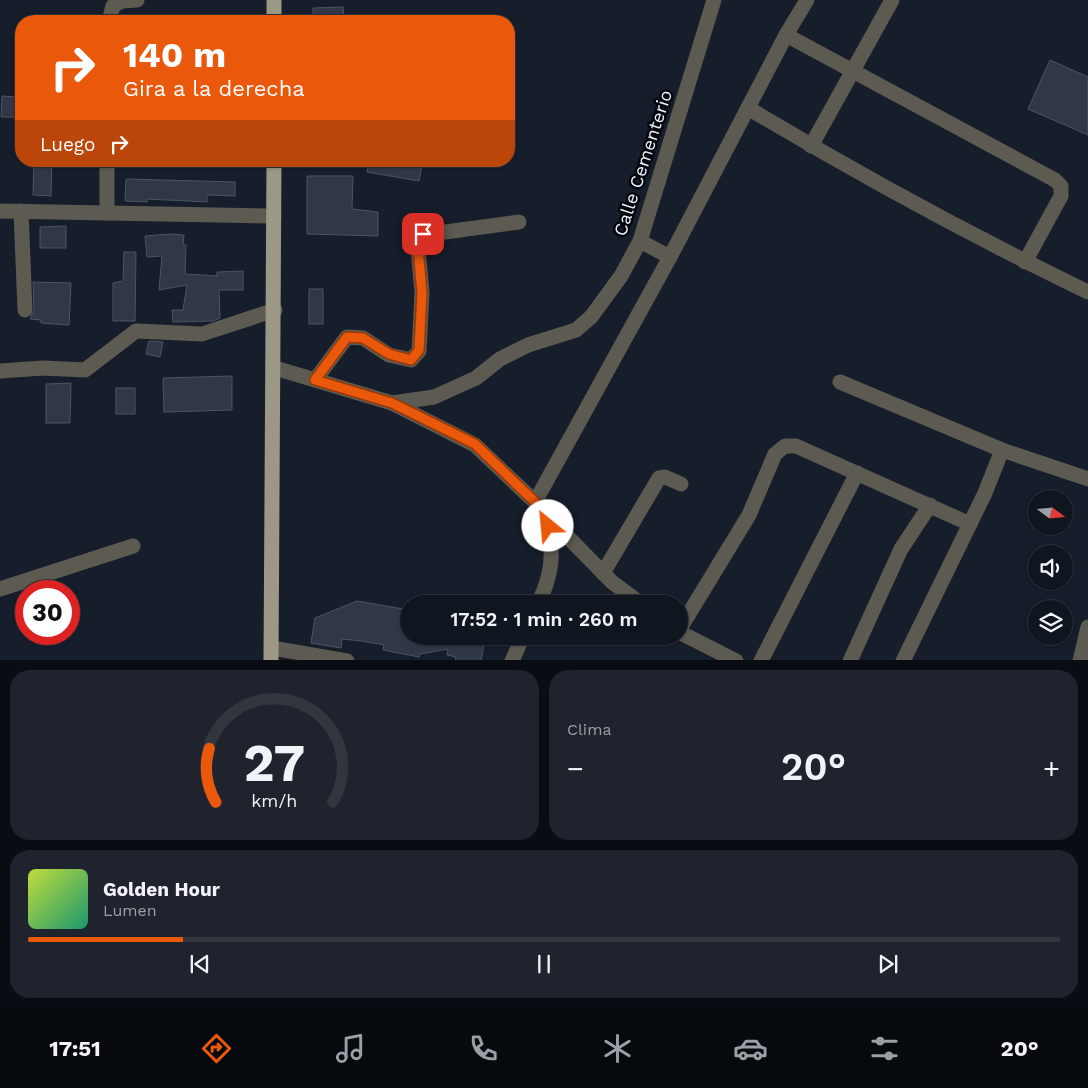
<!DOCTYPE html>
<html lang="es">
<head>
<meta charset="utf-8">
<style>
  body { margin:0; font-family:"Work Sans",sans-serif; background:#1e232d; color:#f1f3f6; height:100vh; display:flex; flex-direction:column; font-size:19px; white-space:nowrap }
  * { box-sizing:border-box; margin:0 }
  p { font-size:16px; color:#9c9fa5 }
  .icon { flex:none; width:28px; height:28px; fill:none; stroke:currentColor; stroke-width:2; stroke-linecap:round; stroke-linejoin:round }
  .map { position:relative; height:660px; overflow:hidden }
  .panel { display:flex; flex-direction:column; gap:10px; padding:10px; background:#090c12; flex:1 }
  .panel>* { flex:none }
  .banner { position:absolute; left:15px; top:15px; width:500px; height:152px; border-radius:20px; box-shadow:0 1px 4px #0004,0 0 0 1px #30353e; background:#ea580c; color:#fff; overflow:hidden }
  .needle { width:32px; rotate:106deg }
  .tools { position:absolute; left:1028px; top:490px; display:grid; gap:10px }
  .tools a { display:grid; place-items:center; width:45px; height:45px; border-radius:50%; background:#101620; box-shadow:0 1px 4px #0004,0 0 0 1px #30353e; font-size:25px }
  .speed { position:absolute; left:15px; top:580px; display:flex; gap:10px; font-size:25px; font-weight:700; text-align:center }
  .speed>* { display:grid; place-content:center; width:65px; height:65px; border-radius:50%; background:#101620; box-shadow:0 1px 4px #0004,0 0 0 1px #30353e; line-height:1 }
  .speed .limit { border:8px solid #d22; background:#fff; color:#111 }
  .pin { position:absolute; display:grid; place-items:center; width:42px; height:42px; color:#fff; margin:-21px; border-radius:10px; box-shadow:0 2px 8px #0006 }
  .me { position:absolute; width:55px; margin:-28px; rotate:332deg; stroke-linejoin:round; filter:drop-shadow(0 0 4px #0008) }
  .turn { display:flex; align-items:center; gap:18px; height:105px; padding:0 25px; font-size:22px }
  .turn .icon { width:65px; height:65px; stroke-width:2.5 }
  .turn b { display:block; font-size:35px; line-height:42px }
  .then { display:flex; align-items:center; height:48px; padding:0 25px; background:#0003; gap:10px; font-size:19px }
  .big { font-size:38px; font-weight:600; line-height:1.1 }
  .panel .widget { flex:1; display:flex; flex-direction:column; justify-content:center; gap:8px; min-width:0; padding:0 18px; border-radius:20px; background:#1e232d }
  .panel .dial { align-items:center; gap:0 }
  .dial svg { height:130px; overflow:visible; fill:none; stroke:#30353e; stroke-width:7; stroke-linecap:round; text-anchor:middle }
  .dial text { fill:#f1f3f6; stroke:none }
  .song { display:flex; align-items:center; gap:15px }
  .cover { width:60px; height:60px; border-radius:8px; background:linear-gradient(135deg,hsl(70 70% 55%),hsl(160 70% 35%)) }
  .played { height:5px; border-radius:2px; background:linear-gradient(90deg,#ea580c 15%,#30353e 15%) }
  .keys { display:flex; justify-content:space-around; direction:ltr }
  .heat { display:flex; justify-content:space-between; align-items:center; font-size:28px; direction:ltr }
  .panel .tiles { flex:1; display:grid; gap:10px; grid-template-columns:1fr 1fr }
  .widget:last-child { grid-column:span 2 }
  .trip { position:absolute; left:400px; top:595px; width:288px; height:50px; border-radius:25px; background:#101620; box-shadow:0 1px 4px #0004,0 0 0 1px #30353e; font-weight:600; line-height:50px; text-align:center }
  .tabs { display:flex; height:80px; justify-content:space-around; align-items:center; background:#06090d; color:#9c9fa5 }
  .tabs .icon { width:35px; height:35px }
  .tabs .active { color:#ea580c }
  .tabs b { font-size:22px; color:#f1f3f6 }
  .map>svg:first-child { display:block }
  .building { fill:#303747; stroke:#4c5465 }
  .lines { fill:none; stroke-linecap:round; stroke-linejoin:round }
  .minor { stroke:#5d5a51; stroke-width:15 }
  .major { stroke:#9d9786; stroke-width:15 }
  .route-casing { stroke:#983908; stroke-width:12 }
  .route { stroke:#ea580c; stroke-width:9 }
  .labels { text-anchor:middle; stroke-width:5; stroke-linejoin:round; paint-order:stroke }
  .street-label { font-size:18px; fill:#edf2fc; stroke:#05070d }
</style>
</head>
<body>
<div class="map">
<svg width="1088" height="661" viewBox="0 0 1088 661">
  <rect width="100%" height="100%" fill="#161d2b"/>
  <g class="building">
    <path d="M343,7L344,18L313,21V8Z"/>
    <path d="M1050,60L1088,77V135L1028,109Z"/>
    <path d="M2,96L17,97L16,117H1Z"/>
    <path d="M34,161H52L51,196L33,195Z"/>
    <path d="M369,161H423L419,181L367,172Z"/>
    <path d="M307,176H353L352,209L378,212V236L307,234Z"/>
    <path d="M126,179L235,182V196L207,195V202L147,199V202L125,201Z"/>
    <path d="M66,226V248H40V227Z"/>
    <path d="M169,234L184,235L183,245H186L185,274L217,276V272L243,271V290H219L220,318L213,321L173,322L172,310H183L187,285L159,290L162,256L147,257L145,236Z"/>
    <path d="M124,252H136L135,321H113V283L123,281Z"/>
    <path d="M33,282L71,283L69,325L41,323V320L30,319L34,310Z"/>
    <rect x="309" y="289" width="14" height="35"/>
    <path d="M149,341L163,342L160,357L146,354Z"/>
    <path d="M232,376V410L164,412L163,378Z"/>
    <path d="M71,383L70,423H46V384Z"/>
    <rect x="116" y="388" width="19" height="26"/>
    <path d="M357,601L409,610V636H470L485,639L481,661H455L456,657L447,655L448,649L420,654L419,657L383,650L384,645L362,641L342,639L341,648L311,643L315,618Z"/>
  </g>
  <g class="lines">
    <g class="minor">
      <path d="M109,21L113,6L122,1L137,0"/>
      <path d="M786,35L1055,180L1061,186V196L1025,262"/>
      <path d="M748,108C858,174 972,236 1088,292"/>
      <path d="M811,146L892,0"/>
      <path d="M0,211L274,216"/>
      <path d="M21,211L25,310"/>
      <path d="M107,213V161"/>
      <path d="M640,241L670,257"/>
      <path d="M275,368L392,403L475,445L535,502"/>
      <path d="M0,371L43,368L85,370L136,331L202,334L275,310"/>
      <path d="M315,380L347,337L363,338L389,355L411,360L419,351L422,293L418,248L423,235L519,222"/>
      <path d="M840,382L1002,450L1088,479"/>
      <path d="M392,403L434,397L476,378L500,359L528,345L576,330L591,317L621,276L640,241L714,0"/>
      <path d="M547,526L560,529L612,582L641,604"/>
      <path d="M603,573L659,478L665,477L681,484"/>
      <path d="M0,589L133,546"/>
      <path d="M538,604C557,565 555,539 535,502L670,257L786,35L807,0"/>
      <path d="M679,630L749,515L775,454L785,446H796L970,524"/>
      <path d="M679,632L736,661"/>
      <path d="M272,648L347,661"/>
      <path d="M512,661L523,636"/>
      <path d="M761,661L857,473"/>
      <path d="M850,661L901,549L930,505"/>
      <path d="M903,661L985,493L1002,450"/>
      <path d="M1080,661L1088,627"/>
    </g>
    <g class="major">
      <path d="M274,0V21"/>
      <path d="M271,661L274,161"/>
    </g>
  </g>
  <g class="lines">
    <defs>
      <path id="route" d="M423,234L418,248L422,293L419,350L411,360L389,354L363,338L347,337L315,380L392,403L475,444L535,502L548,526"/>
    </defs>
    <use href="#route" class="route-casing"/>
    <use href="#route" class="route"/>
  </g>
  <g class="labels">
    <g class="street-label">
      <text transform="translate(643 163) rotate(-72)" y="6">Calle Cementerio</text>
    </g>
  </g>
</svg>
<div class="tools">
<a><svg class="needle" viewBox="-14 -14 28 28"><path d="M0-13l5 13h-10z" fill="#e53935"/><path d="M0 13l5-13h-10z" fill="#9c9fa5"/></svg></a>
<a><svg class="icon" aria-label="sound" viewBox="0 0 24 24"><path d="M4 9h4l5-4v14l-5-4H4zM17 9q2 3 0 6"/></svg></a>
<a><svg class="icon" aria-label="layers" viewBox="0 0 24 24"><path d="M12 4l9 5-9 5-9-5zM3 14l9 5 9-5"/></svg></a>
</div>
<div class="speed"><div class="limit">30</div></div>
<div class="pin" style="left:423px;top:234px;background:#d93025"><svg class="icon" aria-label="arrive" viewBox="0 0 24 24"><path d="M6 21V4h12l-3 4 3 4H6"/></svg></div>
<svg class="me" style="left:548px;top:526px" viewBox="-20 -20 40 40"><circle r="19" fill="#fff"/><path d="M0-13L10 11 0 6-10 11z" fill="#ea580c"/></svg>
<div class="trip">17:52 · 1 min · 260 m</div>
<div class="banner">
<div class="turn"><svg class="icon" aria-label="right" viewBox="0 0 24 24"><path d="M7 20v-9h11M14 6l5 5-5 5"/></svg><div><b>140 m</b>Gira a la derecha</div></div>
<div class="then">Luego<svg class="icon" aria-label="right" viewBox="0 0 24 24"><path d="M7 20v-9h11M14 6l5 5-5 5"/></svg></div>
</div>
</div>
<section class="panel">
<div class="tiles">
<div class="widget dial"><svg viewBox="0 0 100 80">
<path d="M14 69A42 42 0 1 1 86 69"/>
<path d="M14 69A42 42 0 0 1 10 36" stroke="#ea580c"/>
<text x="50" y="56" font-size="32" font-weight="700">27</text>
<text x="50" y="72" font-size="11">km/h</text>
</svg></div>
<div class="widget"><p>Clima</p>
<div class="heat"><a>−</a><b class="big">20°</b><a>+</a></div>
</div>
<div class="widget">
<div class="song"><i class="cover"></i><div><b>Golden Hour</b><p>Lumen</p></div></div>
<div class="played"></div>
<div class="keys"><svg class="icon" aria-label="previous" viewBox="0 0 24 24"><path d="M18 5L8 12l10 7zM5 5v14"/></svg><svg class="icon" aria-label="pause" viewBox="0 0 24 24"><path d="M8 5v14M16 5v14"/></svg><svg class="icon" aria-label="next" viewBox="0 0 24 24"><path d="M6 5l10 7-10 7zM19 5v14"/></svg></div>
</div>
</div>
</section>
<nav class="tabs">
<b>17:51</b>
<svg class="icon active" aria-label="directions" viewBox="0 0 24 24"><path d="M12 3l9 9-9 9-9-9zM9 14v-3h6M13 9l2 2-2 2"/></svg>
<svg class="icon" aria-label="music" viewBox="0 0 24 24"><path d="M9 18V5l10-2v13"/><circle cx="6" cy="18" r="3"/><circle cx="16" cy="16" r="3"/></svg>
<svg class="icon" aria-label="phone" viewBox="0 0 24 24"><path d="M5 4h4l2 5-3 2q2 4 5 5l2-3 5 2v4C11 20 4 13 5 4z"/></svg>
<svg class="icon" aria-label="climate" viewBox="0 0 24 24"><path d="M12 3v18M4 7l16 10M4 17L20 7"/></svg>
<svg class="icon" aria-label="car" viewBox="0 0 24 24"><path d="M5 17H2v-5l4-1 3-4h7l3 4 3 1v5h-3M9 17h6M6 11h13"/><circle cx="7" cy="17" r="2"/><circle cx="17" cy="17" r="2"/></svg>
<svg class="icon" aria-label="filters" viewBox="0 0 24 24"><path d="M4 7h16M4 17h16"/><circle cx="9" cy="7" r="2"/><circle cx="15" cy="17" r="2"/></svg>
<b>20°</b>
</nav>
</body>
</html>
